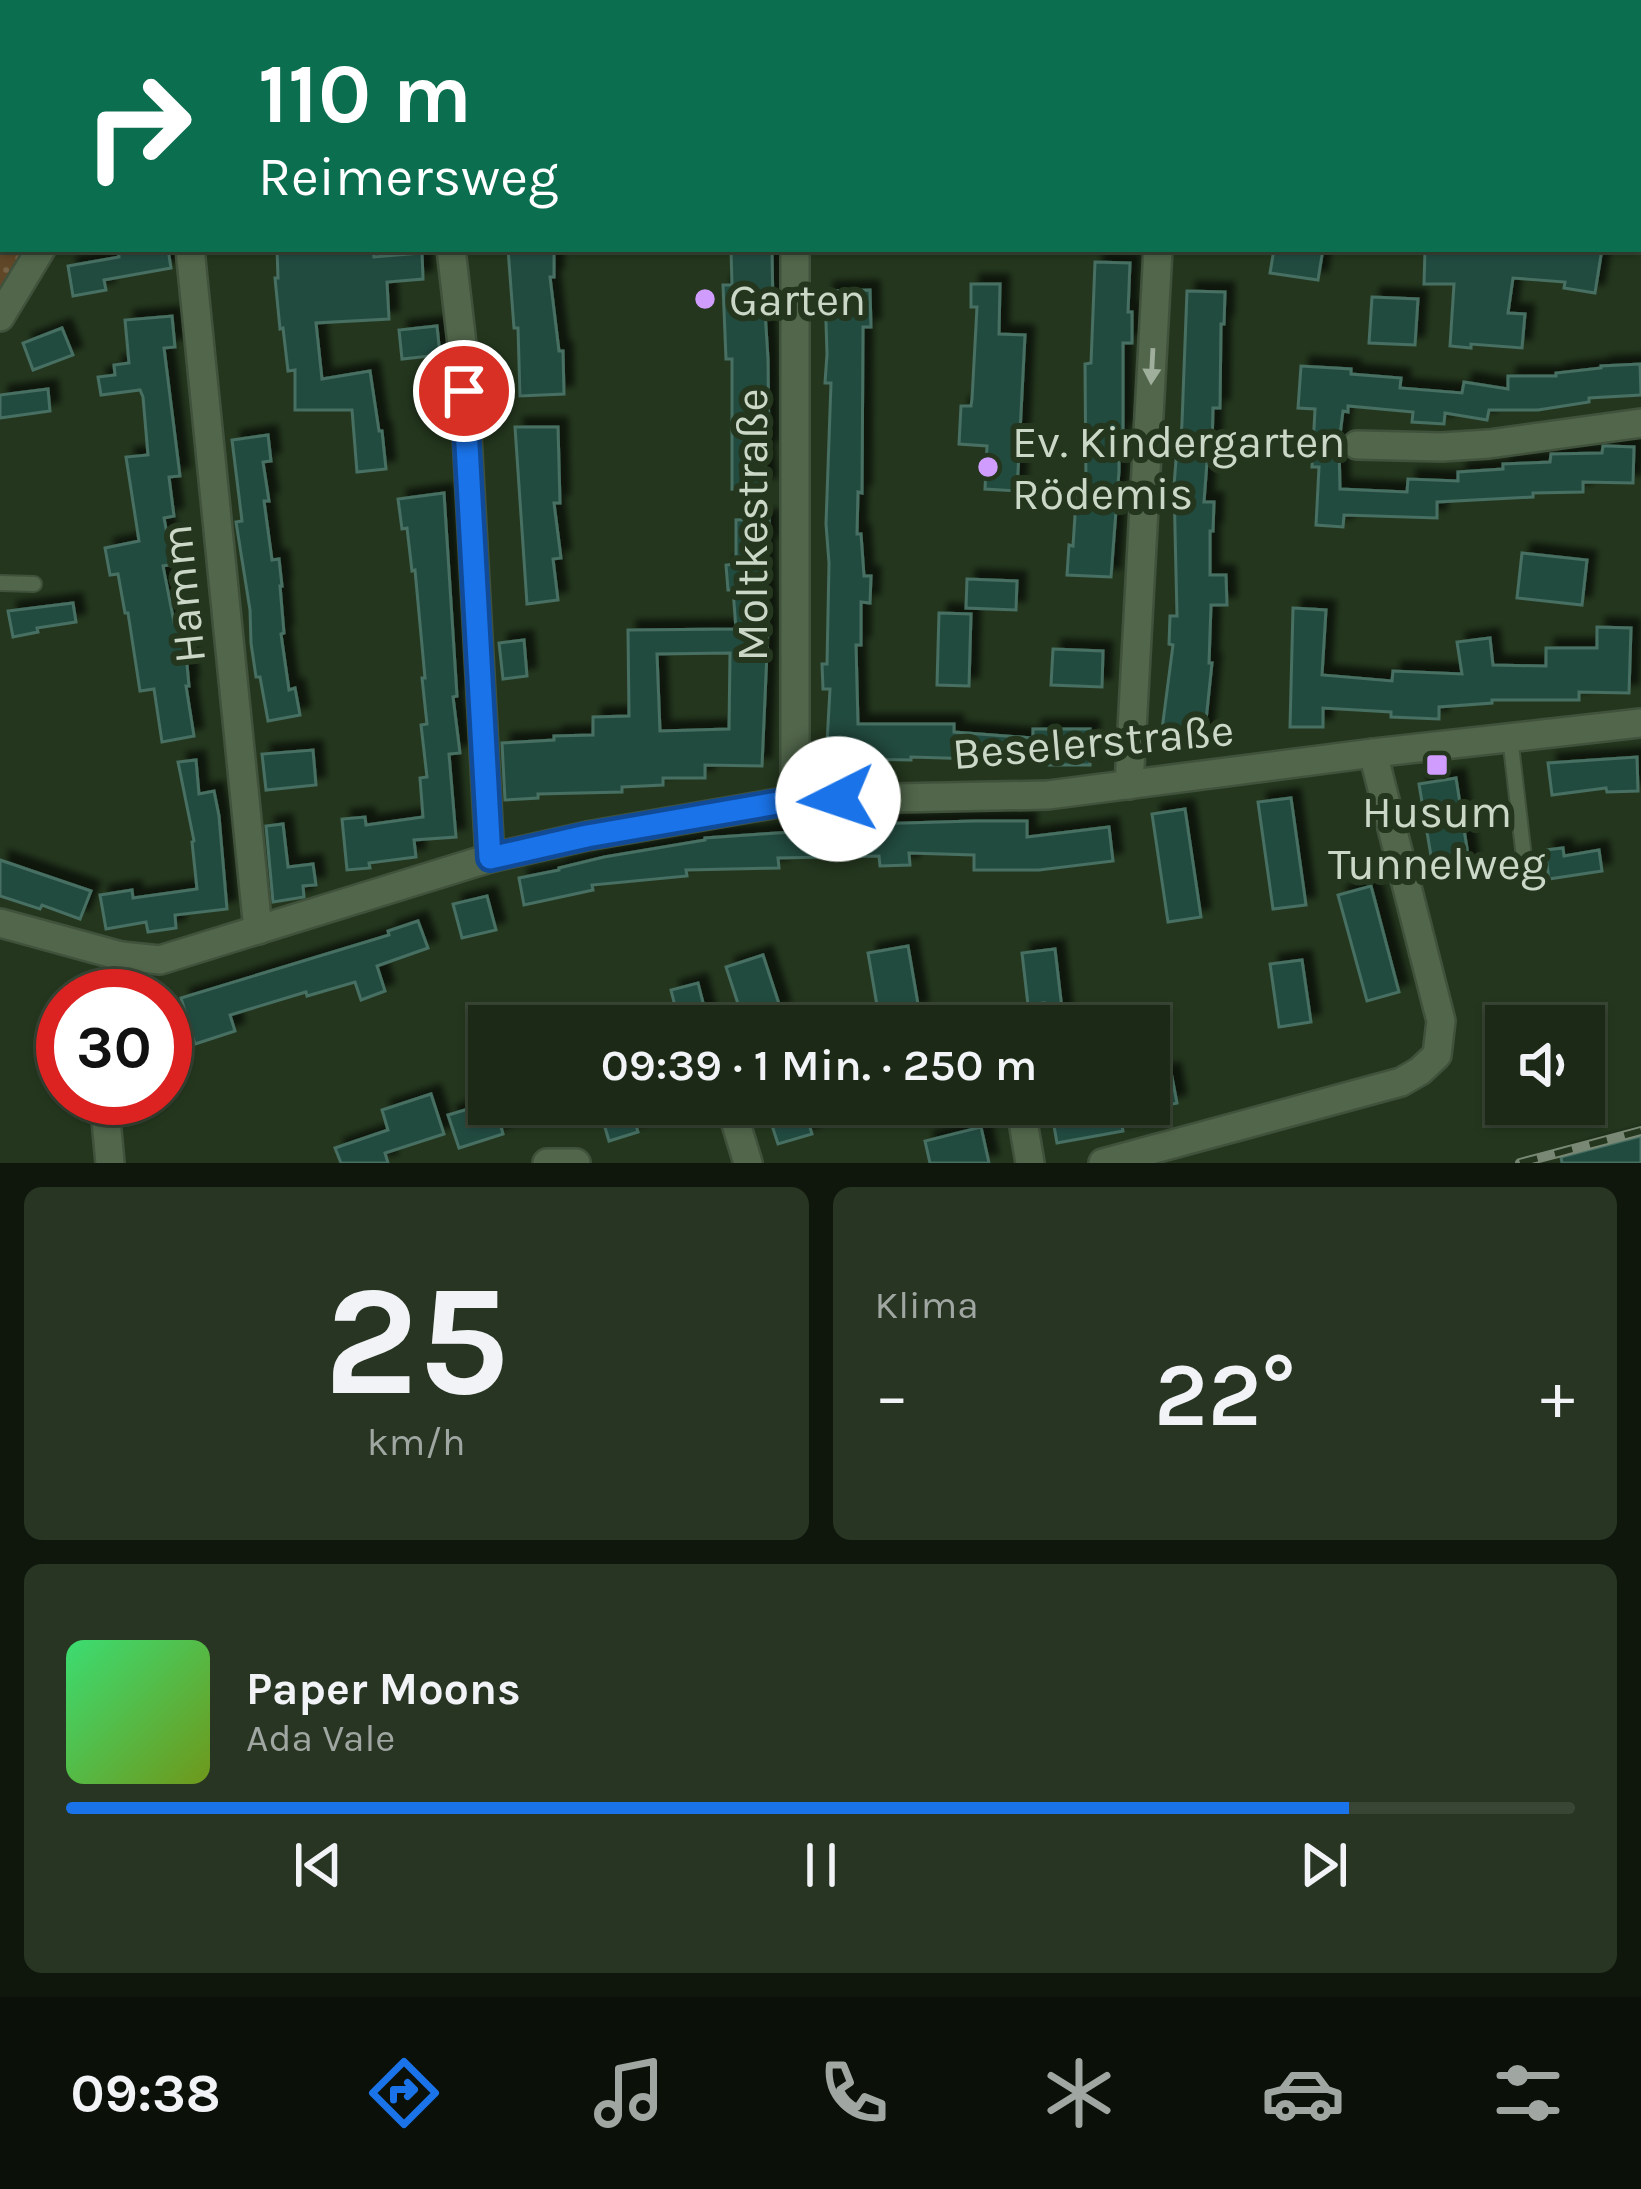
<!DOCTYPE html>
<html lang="de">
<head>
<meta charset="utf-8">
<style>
  body { margin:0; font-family:Karla,sans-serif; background:#283523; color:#f1f3f6; height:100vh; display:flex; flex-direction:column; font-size:45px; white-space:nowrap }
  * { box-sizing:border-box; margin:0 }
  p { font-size:39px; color:#a0a6a1 }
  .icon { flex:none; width:66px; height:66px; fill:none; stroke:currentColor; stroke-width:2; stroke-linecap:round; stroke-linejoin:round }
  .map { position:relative; height:1163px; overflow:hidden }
  .side { display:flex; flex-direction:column; gap:24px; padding:24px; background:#0f170c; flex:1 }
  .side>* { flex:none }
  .hud { position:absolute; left:0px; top:0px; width:1641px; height:252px; box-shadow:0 3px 9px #0004,0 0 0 3px #394535; background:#0b6e4f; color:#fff; overflow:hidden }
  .tools { position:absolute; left:1485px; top:1005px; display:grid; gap:24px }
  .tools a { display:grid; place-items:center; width:120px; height:120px; border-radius:0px; background:#1b2916; box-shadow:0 3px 9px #0004,0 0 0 3px #394535; font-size:60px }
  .speed { position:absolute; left:36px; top:969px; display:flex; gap:24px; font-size:60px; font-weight:700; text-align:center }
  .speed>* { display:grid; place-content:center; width:156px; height:156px; border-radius:50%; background:#1b2916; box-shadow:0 3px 9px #0004,0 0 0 3px #394535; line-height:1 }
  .speed .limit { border:18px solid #d22; background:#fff; color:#111 }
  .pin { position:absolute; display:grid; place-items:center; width:102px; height:102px; color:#fff; margin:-51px; border:6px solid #fff; border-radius:50%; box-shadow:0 3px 12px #0007 }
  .me { position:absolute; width:132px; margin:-66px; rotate:266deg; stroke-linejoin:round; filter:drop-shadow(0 0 9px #0008) }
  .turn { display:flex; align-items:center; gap:42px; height:252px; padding:0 60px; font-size:54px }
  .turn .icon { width:156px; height:156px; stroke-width:2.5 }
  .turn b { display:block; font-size:84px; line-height:102px }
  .big { font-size:90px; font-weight:600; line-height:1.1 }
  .side .widget { flex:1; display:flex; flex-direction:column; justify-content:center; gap:18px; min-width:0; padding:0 42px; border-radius:18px; background:#283523 }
  .side .dial { align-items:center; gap:0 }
  .dial b { font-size:156px; line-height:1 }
  .song { display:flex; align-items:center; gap:36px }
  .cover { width:144px; height:144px; border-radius:18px; background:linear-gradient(135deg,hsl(140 70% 55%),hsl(80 70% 35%)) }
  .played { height:12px; border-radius:6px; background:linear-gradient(90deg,#1a73e8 85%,#394535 85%) }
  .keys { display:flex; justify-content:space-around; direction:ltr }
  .heat { display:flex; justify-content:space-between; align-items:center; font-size:66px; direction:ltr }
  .side .tiles { flex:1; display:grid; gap:24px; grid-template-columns:1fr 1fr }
  .widget:last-child { grid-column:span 2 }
  .trip { position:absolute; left:468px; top:1005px; width:702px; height:120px; border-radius:0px; background:#1b2916; box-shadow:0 3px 9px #0004,0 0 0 3px #394535; font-weight:600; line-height:120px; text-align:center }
  .dock { display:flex; height:192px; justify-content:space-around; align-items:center; background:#0b1009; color:#a0a6a1 }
  .dock .icon { width:84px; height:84px }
  .dock .active { color:#1a73e8 }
  .dock b { font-size:54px; color:#f1f3f6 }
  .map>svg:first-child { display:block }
  .park { fill:url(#park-dots) }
  .building { fill:#244b40; stroke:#476f63; stroke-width:3; fill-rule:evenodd; filter:url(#shadow) }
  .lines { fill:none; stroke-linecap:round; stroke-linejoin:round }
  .lane-casing { stroke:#41523c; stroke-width:18 }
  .street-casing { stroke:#41523c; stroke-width:32 }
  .lane { stroke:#51664b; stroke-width:14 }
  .street { stroke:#51664b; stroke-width:27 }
  .rail-casing { stroke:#798874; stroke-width:10 }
  .rail { stroke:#24371e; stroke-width:6; stroke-dasharray:18; stroke-linecap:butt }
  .oneway { fill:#a0af9c }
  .route-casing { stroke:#114b97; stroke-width:30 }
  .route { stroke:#1a73e8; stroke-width:21 }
  .poi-dot { fill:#d09dfe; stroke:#24371e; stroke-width:4.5 }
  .labels { text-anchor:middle; stroke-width:12; stroke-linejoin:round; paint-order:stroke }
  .poi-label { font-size:45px; fill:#cbd7c7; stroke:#24371e; text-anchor:start }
  .street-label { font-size:45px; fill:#cbd7c7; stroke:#24371e }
</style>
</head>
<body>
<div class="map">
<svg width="1641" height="1163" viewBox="0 0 1641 1163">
  <defs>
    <pattern id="park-dots" width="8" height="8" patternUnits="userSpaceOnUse" patternTransform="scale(3)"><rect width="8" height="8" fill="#604728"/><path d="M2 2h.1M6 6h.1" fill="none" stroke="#756146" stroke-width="1.8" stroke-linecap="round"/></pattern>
    <filter id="shadow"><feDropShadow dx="9" dy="-9" stdDeviation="3" flood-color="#0009"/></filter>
  </defs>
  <rect width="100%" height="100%" fill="#24371e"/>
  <path class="park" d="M0,0H119L118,3H3V249H23L0,289Z"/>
  <g class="building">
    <path d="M118,249H168L171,268L104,280L106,290L73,296L68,266L119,257Z"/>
    <path d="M277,249H373L374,257L422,253L423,279L387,282L389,319L316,323L322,379L370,371L379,431H382L386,469L357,472L352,410H295V370L288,371L283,328L280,329L275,278H278Z"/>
    <path d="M508,249H554V277H550L559,351H563L564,394L520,396L518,328H514Z"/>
    <path d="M731,249H772L773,311H765L768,359L769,449H764L767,486L732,489V359H726L723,285H732Z"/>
    <path d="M1274,249H1323L1318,280L1270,273Z"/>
    <path d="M1425,249H1602L1595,293L1564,288L1565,282L1513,278L1508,313L1525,314L1522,348L1471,344V348L1450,346L1454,284H1424Z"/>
    <path d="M1095,262L1130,263L1128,312H1132V343H1123V431H1119V471L1111,577L1067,575L1069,545L1073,546L1077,485L1086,486L1085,364L1091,363Z"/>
    <path d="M971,284H1000L999,334L1025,335L1017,491L985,489L987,446L959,444L961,406H971L972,399L977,307H971Z"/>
    <path d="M870,290L871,327H863L862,493L858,492L857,534H861L864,576H871L870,603L861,602V645H856L858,724H954V732L1033,738V729H1090V765H1049V751L1009,752L1008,763L977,762V759L911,757V760L856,759V763L826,761L830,689H823L822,664H827L829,563L826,524L831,383H825L827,354L825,291Z"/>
    <path d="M1187,291L1225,292L1224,324H1221L1220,408H1213L1212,449H1208L1204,502H1214L1213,531H1210V575H1226L1227,605H1211L1209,663H1212L1203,749L1160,745L1173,645L1169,644L1170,616H1177L1174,486L1176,460H1180L1182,422Z"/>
    <path d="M1372,297L1418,299L1415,345L1369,343Z"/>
    <path d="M172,316L175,347L164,348L180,476L169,477L174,516L164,518L173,564L163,566L174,622L183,621L189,686H186L194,736L162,742L154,689L140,691L128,613H125L118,574L110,575L105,548L139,541L126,457L148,455L143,397L140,390L101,395L98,377L115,375L114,365L129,363L125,320Z"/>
    <path d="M437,326L440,355L402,359L399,330Z"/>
    <path d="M62,328L73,355L33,370L23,343Z"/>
    <path d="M1640,364L1641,395L1589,398V402L1538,410H1489L1487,420L1445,413L1444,424L1412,422L1413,412L1348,406V412L1343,411L1339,443L1340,489L1407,492L1408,479L1458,481V472L1503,469V464L1550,462L1551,454L1602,453L1603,446H1608L1634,447L1633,483L1583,482V492L1533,493V497L1437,502V518L1344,515L1343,527L1316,525L1319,467H1312L1315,409L1298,408L1301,366L1351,369V374L1401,378L1400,388L1462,393L1464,382L1508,389V376H1556V373L1601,368V366Z"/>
    <path d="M48,389L50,411L0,418V395Z"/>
    <path d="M515,427H558L560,503H554L561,558L553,559L558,600L527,604Z"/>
    <path d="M268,435L271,461L263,462L269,501H264L272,560L279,559L282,586H280L284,633L281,634L289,690L295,688L300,715L268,721L260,677H256L251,643L250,610L236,522L242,521L232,440Z"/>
    <path d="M444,493L457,696L453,697L460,753L449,754L456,837L414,840L416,857L369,863L370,868L347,870L342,819L365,817L366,825L423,817L420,778L427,777L421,725L427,724L422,678H425L415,570L412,571L407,528L402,529L398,499Z"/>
    <path d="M769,519V545H765L768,629L762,766L705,765V778H663V785L622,787V792L538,794V798L505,800L502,743L554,740V736L593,735V717L629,716L628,630L736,629L733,590H728L726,565L736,564V520ZM730,653L729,729L660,731L657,654Z"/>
    <path d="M1522,553L1587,560L1582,605L1517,598Z"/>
    <path d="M967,579L1017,581L1016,610L966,608Z"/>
    <path d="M73,603L76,622L37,628L38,632L13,637L8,611Z"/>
    <path d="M1293,608L1326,610L1322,675L1392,681L1393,671L1462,674L1457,642L1490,638L1493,665L1546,666V648H1597V627L1631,628L1629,693L1579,692V700H1492V703L1439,707V719L1391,717V712L1323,708V727H1290Z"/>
    <path d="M939,613L971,614L969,686L937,685Z"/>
    <path d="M524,640L527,676L503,679L499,643Z"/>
    <path d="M1053,649L1103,651L1102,687L1051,685Z"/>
    <path d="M313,750L316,785L266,790L262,754Z"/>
    <path d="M1637,757L1638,791L1607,792L1606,788L1552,795L1548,763Z"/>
    <path d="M196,760L199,794L214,791L219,816L227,909L175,915L176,928L148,932L146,922L106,929L100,895L132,890L133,898L197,889L192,842L194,841L178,762Z"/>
    <path d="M1456,778L1471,874L1435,880L1419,784Z"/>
    <path d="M1291,798L1306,905L1273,909L1258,802Z"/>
    <path d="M1185,809L1201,917L1168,922L1152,814Z"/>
    <path d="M974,821H1027V837L1109,827L1113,861L1039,870H974V855L909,853L910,865L880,866L879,856L778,858L779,868L686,870L687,876L592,885L593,890L524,905L519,878L559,870V868L604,857L705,840V838L791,832V828L837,827V825Z"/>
    <path d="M283,824L288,867L313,864L316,885L303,886L304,897L273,902L266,826Z"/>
    <path d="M1563,848L1564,856L1599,850L1602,871L1549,879L1545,850Z"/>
    <path d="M0,860L91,891L80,919L42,905L40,909L0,896Z"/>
    <path d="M1371,886L1399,992L1367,1001L1338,895Z"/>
    <path d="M487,896L496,930L462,938L453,904Z"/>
    <path d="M418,921L428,948L377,966L385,991L361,1000L355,982L307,996L306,992L230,1015L235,1031L195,1044L181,998L389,935L388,931Z"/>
    <path d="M908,946L919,1010L879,1017L868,953Z"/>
    <path d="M1055,949L1064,1026H1048L1044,1003L1028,1005L1022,953Z"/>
    <path d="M763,955L781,1010L744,1022L726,967Z"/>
    <path d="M1302,960L1311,1022L1279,1027L1270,964Z"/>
    <path d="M698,983L709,1026H680L671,990Z"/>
    <path d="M1171,1072L1177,1103L1149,1109V1077Z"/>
    <path d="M431,1094L444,1134L385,1153L388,1163H341L335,1148L388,1130L382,1110Z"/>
    <path d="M485,1104H547L548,1106L500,1123L503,1134L459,1148L448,1115Z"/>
    <path d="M598,1104H630L638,1132L609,1141Z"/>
    <path d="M788,1104H803L812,1134L778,1144L767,1110Z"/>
    <path d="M1077,1104H1118L1123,1131L1057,1143L1051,1109Z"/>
    <path d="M981,1127L989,1163H930L925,1141Z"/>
    <path d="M1641,1136V1163H1562L1561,1157Z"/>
  </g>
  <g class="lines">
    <defs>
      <g id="lane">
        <path d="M1422,0L1423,3"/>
        <path d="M0,583L34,584"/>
        <path d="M1510,737L1527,883"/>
      </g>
      <g id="street">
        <path d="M138,0L139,3"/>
        <path d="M980,0L985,3"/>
        <path d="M1194,3V0"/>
        <path d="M1638,72H1641"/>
        <path d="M190,249L258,930"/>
        <path d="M451,249L462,344L490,858"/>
        <path d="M795,249V800"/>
        <path d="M0,317L41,249"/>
        <path d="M1357,445L1442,447L1489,444L1641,423"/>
        <path d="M1129,785L1158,249"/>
        <path d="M0,923L121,956L160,960L490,858L587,836L795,800L1048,795L1373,753L1641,723"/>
        <path d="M116,996L121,956"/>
        <path d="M104,1098L110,1163"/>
        <path d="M730,1104L748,1163"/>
        <path d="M1020,1104L1030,1163"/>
        <path d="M547,1163H576"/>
        <path d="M1103,1163L1401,1082L1420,1071L1437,1055L1441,1021L1373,753"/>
      </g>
    </defs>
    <use href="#lane" class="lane-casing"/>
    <use href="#street" class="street-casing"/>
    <use href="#lane" class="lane"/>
    <use href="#street" class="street"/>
    <defs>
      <path id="rail" d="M1520,1163L1641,1131"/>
    </defs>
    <use href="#rail" class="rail-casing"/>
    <use href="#rail" class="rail"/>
  </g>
  <defs><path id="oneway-solid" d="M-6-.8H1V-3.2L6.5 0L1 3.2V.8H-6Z" transform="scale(3)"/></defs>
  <use class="oneway" href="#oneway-solid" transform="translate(1152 366) rotate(93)"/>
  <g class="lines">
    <defs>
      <path id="route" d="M464,391L490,858L587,836L795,800L838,799"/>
    </defs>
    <use href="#route" class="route-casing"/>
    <use href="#route" class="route"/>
  </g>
  <g class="poi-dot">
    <circle cx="705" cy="299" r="12"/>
    <circle cx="988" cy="467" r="12"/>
    <rect x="1425" y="753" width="24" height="24" rx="6"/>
  </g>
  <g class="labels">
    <g class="poi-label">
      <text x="729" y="315">Garten</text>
      <text x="1012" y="457">Ev. Kindergarten<tspan x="1012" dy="52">Rödemis</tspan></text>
      <text x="1437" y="827" text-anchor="middle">Husum<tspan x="1437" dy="52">Tunnelweg</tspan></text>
    </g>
    <g class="street-label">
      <text transform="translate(751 525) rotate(-90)" y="16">Moltkestraße</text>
      <text transform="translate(182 594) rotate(-96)" y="16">Hamm</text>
      <text transform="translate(1093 741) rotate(-5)" y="16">Beselerstraße</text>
    </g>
  </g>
</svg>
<div class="tools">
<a><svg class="icon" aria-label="sound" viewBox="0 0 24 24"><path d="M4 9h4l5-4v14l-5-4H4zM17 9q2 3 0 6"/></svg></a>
</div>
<div class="speed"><div class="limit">30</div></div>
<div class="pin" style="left:464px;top:391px;background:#d93025"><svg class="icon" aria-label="arrive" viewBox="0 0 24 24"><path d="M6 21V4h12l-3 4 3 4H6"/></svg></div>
<svg class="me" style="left:838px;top:799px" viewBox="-20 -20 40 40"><circle r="19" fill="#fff"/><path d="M0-13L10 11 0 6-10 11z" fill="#1a73e8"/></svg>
<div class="trip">09:39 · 1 Min. · 250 m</div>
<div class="hud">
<div class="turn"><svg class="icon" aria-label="right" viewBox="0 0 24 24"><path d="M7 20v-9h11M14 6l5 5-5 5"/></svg><div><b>110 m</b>Reimersweg</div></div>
</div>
</div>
<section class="side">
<div class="tiles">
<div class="widget dial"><b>25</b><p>km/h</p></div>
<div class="widget"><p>Klima</p>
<div class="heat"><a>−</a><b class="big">22°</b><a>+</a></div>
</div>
<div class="widget">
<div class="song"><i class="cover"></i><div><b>Paper Moons</b><p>Ada Vale</p></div></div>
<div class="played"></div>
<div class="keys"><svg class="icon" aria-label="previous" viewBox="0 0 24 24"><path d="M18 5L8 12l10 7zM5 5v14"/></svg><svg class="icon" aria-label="pause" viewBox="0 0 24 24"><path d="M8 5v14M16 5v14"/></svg><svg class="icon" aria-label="next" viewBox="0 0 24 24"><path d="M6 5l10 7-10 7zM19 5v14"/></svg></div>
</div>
</div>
</section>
<nav class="dock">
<b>09:38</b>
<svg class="icon active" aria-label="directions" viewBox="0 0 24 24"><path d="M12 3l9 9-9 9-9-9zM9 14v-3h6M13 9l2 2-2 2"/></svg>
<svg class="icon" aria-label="music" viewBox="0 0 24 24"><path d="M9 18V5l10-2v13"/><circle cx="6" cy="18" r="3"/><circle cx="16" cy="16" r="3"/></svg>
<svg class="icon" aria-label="phone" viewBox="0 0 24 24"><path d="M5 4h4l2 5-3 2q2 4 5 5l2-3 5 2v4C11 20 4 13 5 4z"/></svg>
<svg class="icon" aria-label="climate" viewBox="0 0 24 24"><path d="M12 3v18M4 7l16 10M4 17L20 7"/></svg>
<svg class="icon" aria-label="car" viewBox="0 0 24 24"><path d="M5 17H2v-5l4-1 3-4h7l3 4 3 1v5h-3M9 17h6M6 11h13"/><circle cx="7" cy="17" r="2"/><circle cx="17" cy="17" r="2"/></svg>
<svg class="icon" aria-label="filters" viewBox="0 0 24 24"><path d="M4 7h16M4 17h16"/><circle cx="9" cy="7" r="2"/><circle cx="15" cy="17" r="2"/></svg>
</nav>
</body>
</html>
